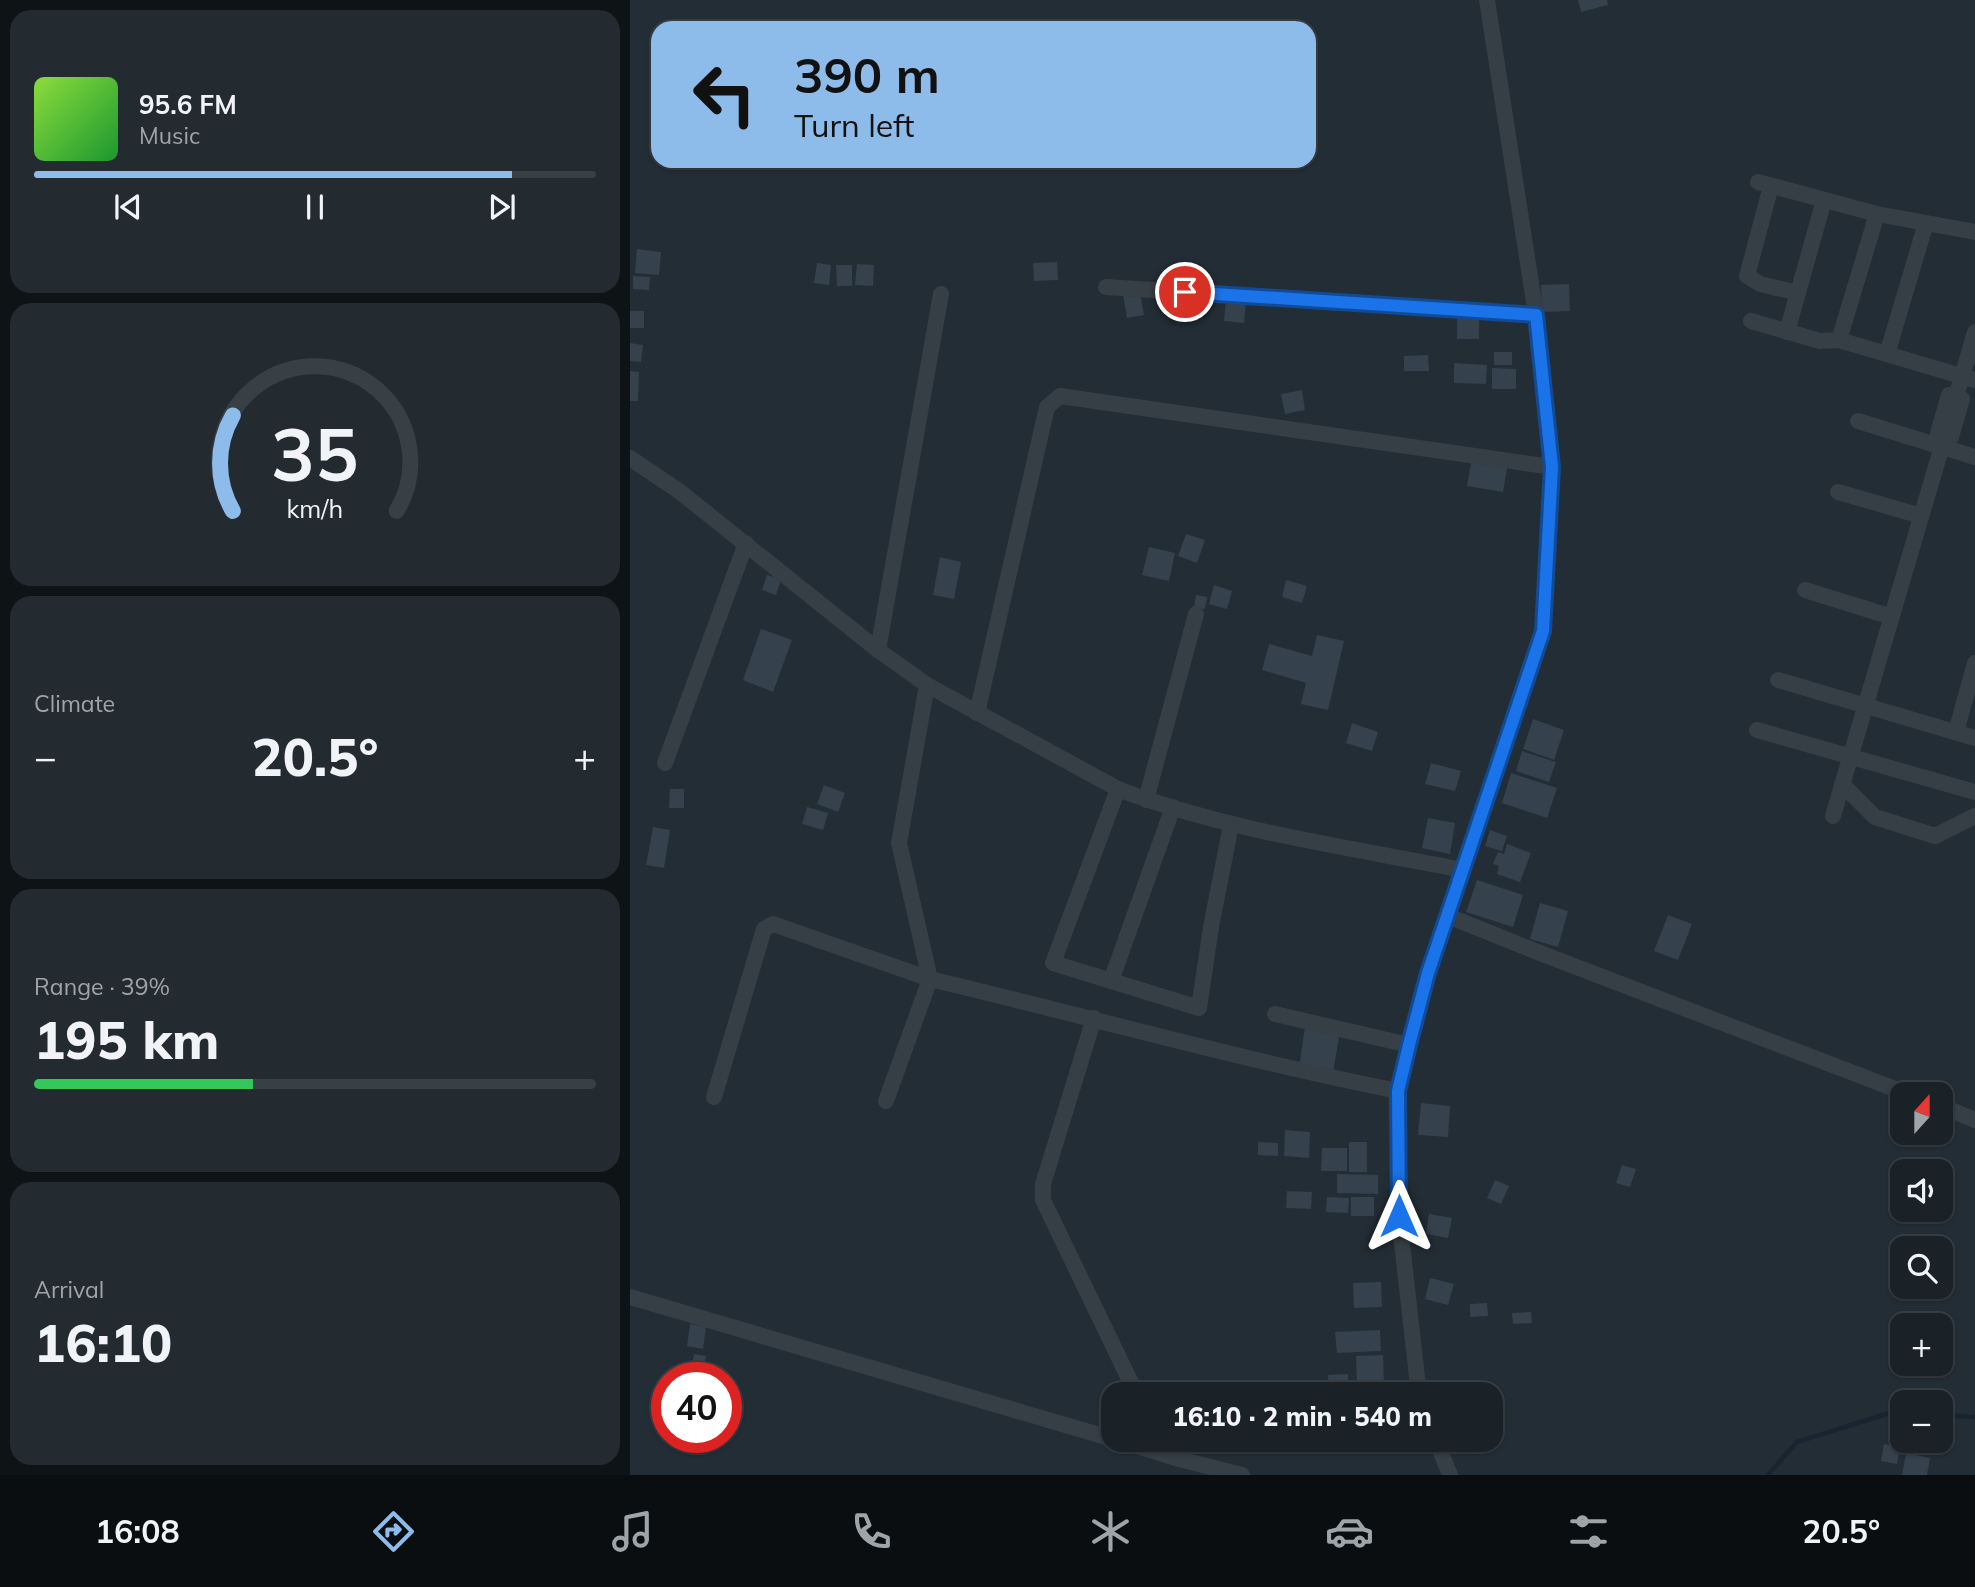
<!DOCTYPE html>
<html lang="en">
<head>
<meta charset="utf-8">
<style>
  body { margin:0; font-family:Mulish,sans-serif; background:#232a30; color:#f1f3f6; height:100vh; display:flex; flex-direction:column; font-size:26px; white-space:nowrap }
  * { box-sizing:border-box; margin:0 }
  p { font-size:23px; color:#9fa4a8 }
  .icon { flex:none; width:38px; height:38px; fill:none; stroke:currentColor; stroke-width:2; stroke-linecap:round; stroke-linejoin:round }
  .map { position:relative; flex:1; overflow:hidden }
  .details { display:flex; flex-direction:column; gap:10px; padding:10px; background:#0e1316; width:630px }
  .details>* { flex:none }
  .banner { position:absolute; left:21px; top:21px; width:665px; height:147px; border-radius:21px; box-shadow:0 2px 5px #0004,0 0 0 2px #383f45; background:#8ebcea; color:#111; overflow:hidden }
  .needle { width:46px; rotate:21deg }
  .fabs { position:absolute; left:1260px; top:1082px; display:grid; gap:14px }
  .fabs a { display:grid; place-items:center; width:63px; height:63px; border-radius:14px; background:#1a2228; box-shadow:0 2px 5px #0004,0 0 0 2px #383f45; font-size:35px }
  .speed { position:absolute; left:21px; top:1362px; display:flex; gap:14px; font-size:35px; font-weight:700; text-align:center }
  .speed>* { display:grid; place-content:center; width:91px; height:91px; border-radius:50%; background:#1a2228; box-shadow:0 2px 5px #0004,0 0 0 2px #383f45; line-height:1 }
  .speed .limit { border:10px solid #d22; background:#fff; color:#111 }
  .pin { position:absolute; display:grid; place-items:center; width:60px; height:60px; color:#fff; margin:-30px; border:4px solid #fff; border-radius:50%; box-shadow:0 2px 7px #0007 }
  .me { position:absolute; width:77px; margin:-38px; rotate:0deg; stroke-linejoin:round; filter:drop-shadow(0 0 5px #0008) }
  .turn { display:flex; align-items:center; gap:24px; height:147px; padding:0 28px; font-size:32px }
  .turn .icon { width:91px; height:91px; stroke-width:2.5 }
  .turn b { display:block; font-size:49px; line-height:60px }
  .big { font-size:52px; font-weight:800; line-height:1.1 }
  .details .card { flex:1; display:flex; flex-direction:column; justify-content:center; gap:10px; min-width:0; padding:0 24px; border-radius:21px; background:#232a30 }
  .details .dial { align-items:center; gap:0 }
  .dial svg { height:182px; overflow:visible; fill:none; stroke:#383f45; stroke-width:7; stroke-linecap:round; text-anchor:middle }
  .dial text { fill:#f1f3f6; stroke:none }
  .song { display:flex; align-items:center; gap:21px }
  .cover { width:84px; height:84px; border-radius:10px; background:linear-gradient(135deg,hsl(90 70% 55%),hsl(130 70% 35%)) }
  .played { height:7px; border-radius:4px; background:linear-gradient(90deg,#8ebcea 85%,#383f45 85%) }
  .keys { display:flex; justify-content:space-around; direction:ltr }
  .heat { display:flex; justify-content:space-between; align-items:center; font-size:38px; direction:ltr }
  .charge { height:10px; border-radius:5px; background:linear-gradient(90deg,#34c759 39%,#383f45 0) }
  .trip { position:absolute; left:471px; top:1382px; width:402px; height:70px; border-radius:21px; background:#1a2228; box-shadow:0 2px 5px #0004,0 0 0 2px #383f45; font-weight:800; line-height:70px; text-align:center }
  .menu { display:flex; height:112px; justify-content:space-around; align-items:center; background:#0a0e10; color:#9fa4a8 }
  .menu .icon { width:49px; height:49px }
  .menu .selected { color:#8ebcea }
  .menu b { font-size:32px; color:#f1f3f6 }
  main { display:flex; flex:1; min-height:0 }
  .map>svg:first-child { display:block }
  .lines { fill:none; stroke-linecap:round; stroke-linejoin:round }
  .stream { stroke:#182531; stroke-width:4.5 }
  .building { fill:#35414c }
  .minor { stroke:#363e46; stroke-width:16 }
  .route-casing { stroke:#114b97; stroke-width:18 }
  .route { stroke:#1a73e8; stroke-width:12 }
</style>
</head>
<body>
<main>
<section class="details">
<div class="card">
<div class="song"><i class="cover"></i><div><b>95.6 FM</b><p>Music</p></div></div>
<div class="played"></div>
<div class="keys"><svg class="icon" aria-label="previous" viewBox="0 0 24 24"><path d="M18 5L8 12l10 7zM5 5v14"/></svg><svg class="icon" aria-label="pause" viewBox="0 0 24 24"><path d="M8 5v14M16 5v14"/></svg><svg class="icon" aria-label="next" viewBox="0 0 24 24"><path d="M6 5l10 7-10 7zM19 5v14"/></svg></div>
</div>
<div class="card dial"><svg viewBox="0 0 100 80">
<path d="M14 69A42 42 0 1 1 86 69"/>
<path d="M14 69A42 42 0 0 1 14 27" stroke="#8ebcea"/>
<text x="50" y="56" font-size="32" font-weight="700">35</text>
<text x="50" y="72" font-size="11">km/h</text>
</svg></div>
<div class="card"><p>Climate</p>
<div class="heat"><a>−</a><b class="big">20.5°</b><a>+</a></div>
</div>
<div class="card"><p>Range · 39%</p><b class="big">195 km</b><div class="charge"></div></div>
<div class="card"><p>Arrival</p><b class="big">16:10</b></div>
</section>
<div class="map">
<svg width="1345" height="1475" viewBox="0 0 1345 1475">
  <rect width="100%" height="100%" fill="#232d35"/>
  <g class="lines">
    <g class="stream">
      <path d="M1311,1415L1345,1417"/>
      <path d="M1138,1475L1167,1442L1266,1411L1272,1412"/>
    </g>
  </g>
  <g class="building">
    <path d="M948,0H977L978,5L951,12Z"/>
    <path d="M7,249L31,252L29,275L5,273Z"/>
    <path d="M427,262L428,280L404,281L403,263Z"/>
    <path d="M187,263L201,265L199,285L184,283Z"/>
    <path d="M227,264L244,265L243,286L225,285Z"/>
    <path d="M206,265H222V286H207Z"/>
    <path d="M3,276L20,277L19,290L3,289Z"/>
    <path d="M939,284L940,311L912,312L911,285Z"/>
    <path d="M510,292L514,315L497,318L493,294Z"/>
    <path d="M596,299L616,301L614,323L594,321Z"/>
    <rect x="0" y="311" width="14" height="17"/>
    <rect x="827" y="318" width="22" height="21"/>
    <path d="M0,343L13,345L11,362L0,361Z"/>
    <rect x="864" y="352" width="18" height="13"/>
    <path d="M798,355L799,371H774V356Z"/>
    <path d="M824,363L857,365L856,384L824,383Z"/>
    <path d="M862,368L886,369V389H862Z"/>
    <path d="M0,371L9,372L8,401H0Z"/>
    <path d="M672,390L675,410L655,414L651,394Z"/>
    <path d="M842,457L878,463L873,492L837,486Z"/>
    <path d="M556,534L575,540L567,563L548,556Z"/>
    <path d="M519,547L545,553L539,581L512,575Z"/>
    <path d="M310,557L331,562L324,599L303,595Z"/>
    <path d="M137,575L151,579L146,595L132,590Z"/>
    <path d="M656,580L677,586L672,603L652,597Z"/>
    <path d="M584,585L602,591L597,609L579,604Z"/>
    <path d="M566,595L577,597L575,609L564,607Z"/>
    <path d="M131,629L162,640L143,692L113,680Z"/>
    <path d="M687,635L714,641L698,710L671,704L676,683L632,670L639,644L682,656Z"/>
    <path d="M903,719L934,730L924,760L893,749Z"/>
    <path d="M722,723L748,732L742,751L716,743Z"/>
    <path d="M892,751L926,762L919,782L886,771Z"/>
    <path d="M801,763L831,771L825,791L795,784Z"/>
    <path d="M881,773L927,788L917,818L872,803Z"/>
    <path d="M194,785L215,793L208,812L187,804Z"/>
    <path d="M40,789H54V808H39Z"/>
    <path d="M177,807L198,813L193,830L172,824Z"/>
    <path d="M798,818L825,823L820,854L792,848Z"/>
    <path d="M23,827L40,830L34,868L16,865Z"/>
    <path d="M860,830L877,836L872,851L855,846Z"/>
    <path d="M877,844L901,853L890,882L867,874L869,866L863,864L868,852L874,854Z"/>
    <path d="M847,880L893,895L883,927L836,912Z"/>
    <path d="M910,903L938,911L928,947L900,939Z"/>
    <path d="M1038,915L1062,924L1048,960L1024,951Z"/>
    <path d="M675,1026L710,1031L703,1073L669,1068Z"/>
    <path d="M791,1103L820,1106L818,1137L788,1135Z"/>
    <path d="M655,1130L680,1132L679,1158L654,1156Z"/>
    <path d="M628,1142L648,1143V1156L628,1155Z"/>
    <rect x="719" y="1142" width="18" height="30"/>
    <path d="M692,1148H717V1171H691Z"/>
    <path d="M992,1165L1006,1169L1000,1187L986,1183Z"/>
    <path d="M707,1174L748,1175V1194L707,1193Z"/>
    <path d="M865,1180L879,1186L871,1204L857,1198Z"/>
    <path d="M657,1191L682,1192L681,1209L656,1208Z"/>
    <path d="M697,1197L719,1198L718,1213L696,1212Z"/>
    <rect x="721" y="1197" width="23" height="19"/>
    <path d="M799,1214L822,1218L818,1238L796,1234Z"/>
    <path d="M800,1278L824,1284L818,1305L795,1299Z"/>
    <path d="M751,1282L752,1307L724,1308L723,1283Z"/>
    <path d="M857,1303L858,1316L840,1317V1304Z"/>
    <path d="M901,1312L902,1323L883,1324L882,1313Z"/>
    <path d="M60,1324L76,1327L73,1349L57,1346Z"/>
    <path d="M750,1330L751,1351L707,1353L705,1332Z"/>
    <path d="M64,1354L76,1356L74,1368L62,1366Z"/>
    <path d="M753,1355L754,1383L727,1384L726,1356Z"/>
    <path d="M718,1374V1395H699L698,1375Z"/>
    <path d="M1254,1444L1270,1447L1267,1464L1251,1461Z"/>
    <path d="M1276,1453L1300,1458L1297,1475H1272Z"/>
  </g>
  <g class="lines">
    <g class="minor">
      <path d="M1128,182L1247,214L1345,232"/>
      <path d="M1141,186L1117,276L1130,284L1168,293"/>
      <path d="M476,287L906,315"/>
      <path d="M1121,321L1190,341L1209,340L1345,380"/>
      <path d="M1157,332L1194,200"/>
      <path d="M1209,340L1247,214"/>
      <path d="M1257,354L1296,223"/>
      <path d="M1329,387L1345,332"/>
      <path d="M1319,395L1332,399L1321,437L1314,439L1308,433Z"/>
      <path d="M1228,421L1345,457"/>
      <path d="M0,458L49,491L248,650L297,685L488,789C598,831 717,847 833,870"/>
      <path d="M1208,492L1291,516"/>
      <path d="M1175,590L1262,617"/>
      <path d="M248,650L311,294"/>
      <path d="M1148,680L1345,738"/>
      <path d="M297,685L269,843L300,979C456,1016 611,1060 768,1091"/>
      <path d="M347,713L417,407L430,396L922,467"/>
      <path d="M1127,730L1345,792"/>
      <path d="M1326,732L1345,663"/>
      <path d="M35,763L116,543"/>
      <path d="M1212,784L1245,817L1305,836L1345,816"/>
      <path d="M488,789L423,963L569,1008L581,927L601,825"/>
      <path d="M516,800L566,614"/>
      <path d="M1203,816L1314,439"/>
      <path d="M818,916L910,953L1278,1094"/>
      <path d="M481,981L543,807"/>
      <path d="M645,1014L779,1045"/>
      <path d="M464,1018L413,1184V1200L503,1387L502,1395"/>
      <path d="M84,1097L134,929L143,924L300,979L256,1101"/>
      <path d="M1311,1106L1345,1120"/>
      <path d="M0,1297L483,1439"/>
      <path d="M789,1395L769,1216L768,1091L798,973L913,631L922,467L906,315L857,0"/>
      <path d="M501,1440V1444L545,1458L612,1475"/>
      <path d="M806,1440L820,1475"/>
    </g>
  </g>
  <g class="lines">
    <defs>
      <path id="route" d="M555,292L906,315L922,467L913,631L798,973L779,1045L768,1091L769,1216"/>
    </defs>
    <use href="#route" class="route-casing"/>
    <use href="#route" class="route"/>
  </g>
</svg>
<div class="fabs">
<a><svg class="needle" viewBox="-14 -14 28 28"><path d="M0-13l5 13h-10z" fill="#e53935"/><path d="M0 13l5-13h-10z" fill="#9fa4a8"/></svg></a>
<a><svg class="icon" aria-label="sound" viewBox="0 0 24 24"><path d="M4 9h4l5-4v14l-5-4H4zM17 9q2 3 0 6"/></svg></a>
<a><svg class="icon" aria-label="search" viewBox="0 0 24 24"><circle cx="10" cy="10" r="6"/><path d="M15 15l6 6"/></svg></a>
<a>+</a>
<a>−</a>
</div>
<div class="speed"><div class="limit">40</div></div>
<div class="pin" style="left:555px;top:292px;background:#d93025"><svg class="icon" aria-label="arrive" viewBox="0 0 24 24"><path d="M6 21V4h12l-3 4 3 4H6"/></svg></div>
<svg class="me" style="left:769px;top:1216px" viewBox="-20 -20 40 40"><path d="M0-17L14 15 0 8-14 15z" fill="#1a73e8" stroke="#fff" stroke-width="4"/></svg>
<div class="trip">16:10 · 2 min · 540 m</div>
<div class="banner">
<div class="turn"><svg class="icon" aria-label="left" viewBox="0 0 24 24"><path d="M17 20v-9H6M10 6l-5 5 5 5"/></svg><div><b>390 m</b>Turn left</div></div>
</div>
</div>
</main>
<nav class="menu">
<b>16:08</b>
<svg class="icon selected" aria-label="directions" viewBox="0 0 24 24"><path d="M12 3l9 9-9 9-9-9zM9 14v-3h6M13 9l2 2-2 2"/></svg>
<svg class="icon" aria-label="music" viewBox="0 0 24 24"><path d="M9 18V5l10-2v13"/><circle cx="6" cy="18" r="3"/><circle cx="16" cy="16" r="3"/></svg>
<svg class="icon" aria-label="phone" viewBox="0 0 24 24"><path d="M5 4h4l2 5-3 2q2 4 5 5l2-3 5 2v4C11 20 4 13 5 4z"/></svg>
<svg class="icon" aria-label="climate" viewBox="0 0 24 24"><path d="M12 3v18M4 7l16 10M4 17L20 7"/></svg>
<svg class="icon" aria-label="car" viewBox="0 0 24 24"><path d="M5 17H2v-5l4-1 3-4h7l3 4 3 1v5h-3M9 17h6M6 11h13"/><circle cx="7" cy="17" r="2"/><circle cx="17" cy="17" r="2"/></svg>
<svg class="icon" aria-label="filters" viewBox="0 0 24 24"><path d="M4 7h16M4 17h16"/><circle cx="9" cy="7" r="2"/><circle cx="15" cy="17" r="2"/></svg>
<b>20.5°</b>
</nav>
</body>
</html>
